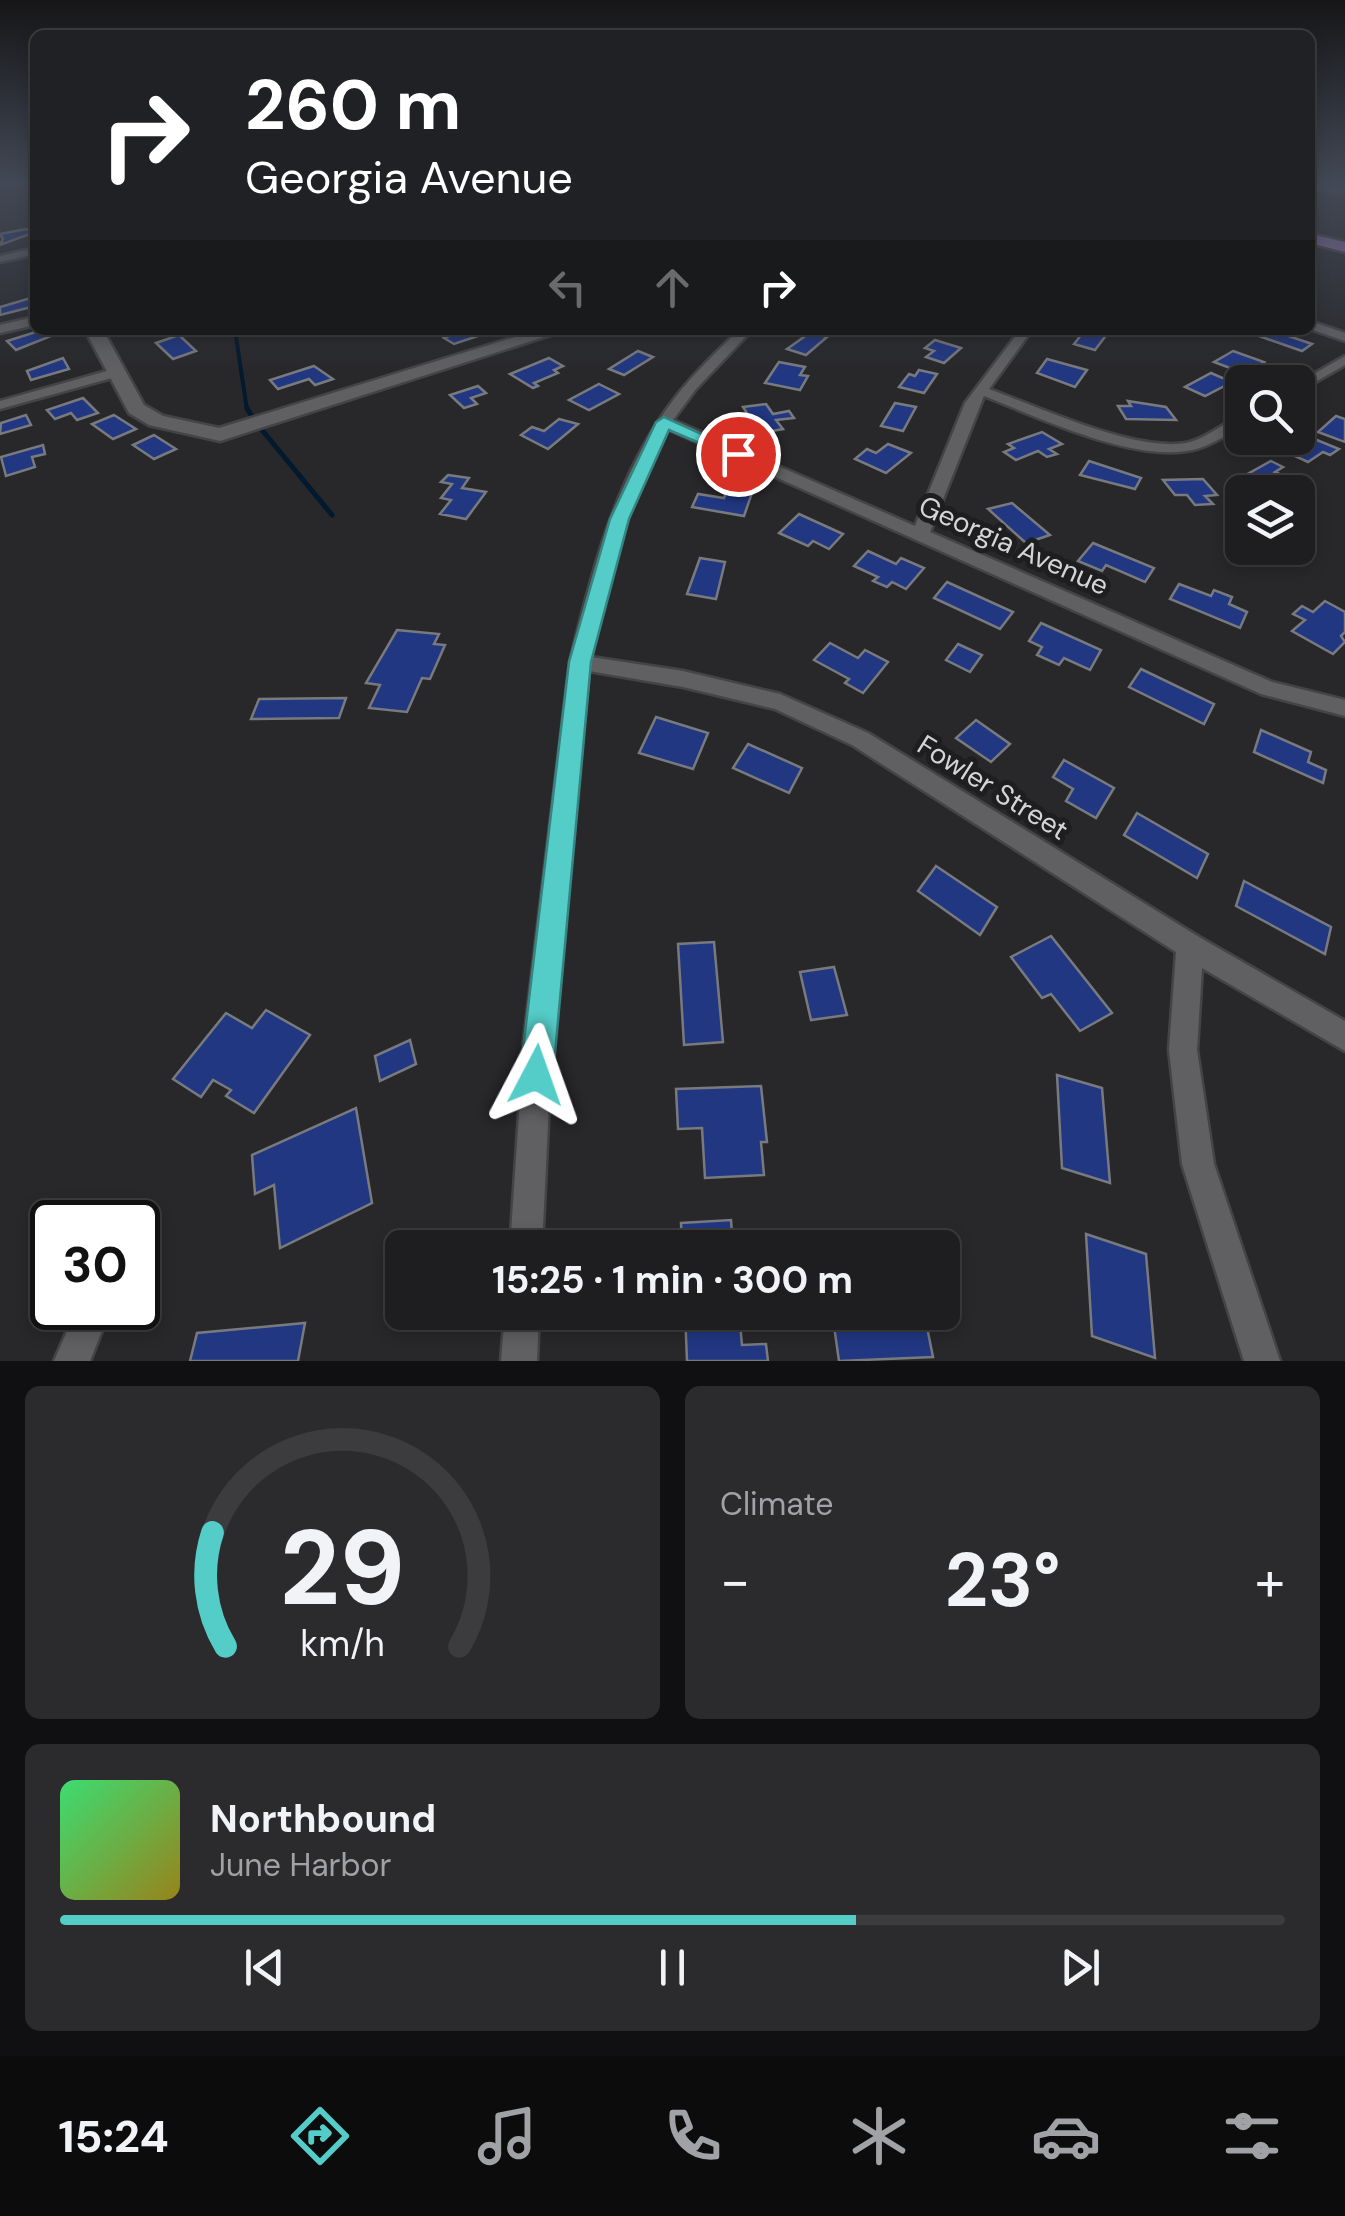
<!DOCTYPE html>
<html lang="en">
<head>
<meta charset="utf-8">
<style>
  body { margin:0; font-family:"DM Sans",sans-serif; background:#2b2b2d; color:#f1f3f6; height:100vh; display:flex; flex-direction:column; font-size:38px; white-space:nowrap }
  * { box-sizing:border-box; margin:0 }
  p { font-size:32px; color:#a1a2a5 }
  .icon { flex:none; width:55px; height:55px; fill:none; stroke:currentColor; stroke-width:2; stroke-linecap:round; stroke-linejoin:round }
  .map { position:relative; height:1361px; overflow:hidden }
  .sheet { display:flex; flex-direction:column; gap:25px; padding:25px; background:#101012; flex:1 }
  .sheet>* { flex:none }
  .guide { position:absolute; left:30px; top:30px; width:1285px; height:305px; border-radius:15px; box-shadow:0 5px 15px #0003,0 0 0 2px #3c3c3e; background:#202124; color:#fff; overflow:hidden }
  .controls { position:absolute; left:1225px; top:365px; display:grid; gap:20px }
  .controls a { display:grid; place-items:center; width:90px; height:90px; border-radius:15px; background:#1e1e20; box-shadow:0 5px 15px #0003,0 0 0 2px #3c3c3e; font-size:50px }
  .speed { position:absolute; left:30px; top:1200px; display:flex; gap:20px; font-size:50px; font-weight:700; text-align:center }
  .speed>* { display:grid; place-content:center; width:130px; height:130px; border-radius:50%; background:#1e1e20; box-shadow:0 5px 15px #0003,0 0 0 2px #3c3c3e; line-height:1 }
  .speed .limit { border:5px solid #111; border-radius:15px; background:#fff; color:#111 }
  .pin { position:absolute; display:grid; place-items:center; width:85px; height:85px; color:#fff; margin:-42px; border:5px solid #fff; border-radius:50%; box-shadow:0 2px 10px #0007 }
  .me { position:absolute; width:110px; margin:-55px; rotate:4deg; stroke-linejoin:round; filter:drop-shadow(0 0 8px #0008) }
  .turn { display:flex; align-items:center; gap:35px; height:210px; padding:0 50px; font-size:45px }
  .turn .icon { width:130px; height:130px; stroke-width:2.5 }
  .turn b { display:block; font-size:70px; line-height:85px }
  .lanes { display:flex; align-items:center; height:95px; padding:0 50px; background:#0003; justify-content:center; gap:50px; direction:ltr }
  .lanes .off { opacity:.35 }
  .big { font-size:75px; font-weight:700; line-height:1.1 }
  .sheet .card { flex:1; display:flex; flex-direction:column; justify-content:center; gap:15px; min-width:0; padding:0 35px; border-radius:15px; background:#2b2b2d }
  .sheet .dial { align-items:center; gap:0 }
  .dial svg { height:260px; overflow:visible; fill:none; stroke:#3c3c3e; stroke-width:7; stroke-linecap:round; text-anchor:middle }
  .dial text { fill:#f1f3f6; stroke:none }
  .song { display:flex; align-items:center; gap:30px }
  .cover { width:120px; height:120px; border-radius:15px; background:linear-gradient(135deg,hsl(140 70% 55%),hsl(50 70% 35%)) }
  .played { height:10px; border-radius:5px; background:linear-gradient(90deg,#54cdc8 65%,#3c3c3e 65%) }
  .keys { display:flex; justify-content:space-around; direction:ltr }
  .heat { display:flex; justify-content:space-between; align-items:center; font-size:55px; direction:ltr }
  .sheet .tiles { flex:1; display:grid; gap:25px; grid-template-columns:1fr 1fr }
  .card:last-child { grid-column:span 2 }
  .trip { position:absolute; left:385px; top:1230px; width:575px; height:100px; border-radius:15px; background:#1e1e20; box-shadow:0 5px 15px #0003,0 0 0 2px #3c3c3e; font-weight:700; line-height:100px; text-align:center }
  .dock { display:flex; height:160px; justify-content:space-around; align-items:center; background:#0c0c0d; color:#a1a2a5 }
  .dock .icon { width:70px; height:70px }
  .dock .current { color:#54cdc8 }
  .dock b { font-size:45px; color:#f1f3f6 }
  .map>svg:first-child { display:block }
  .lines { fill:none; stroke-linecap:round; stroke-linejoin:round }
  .stream-far1 { stroke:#02192e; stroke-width:4 }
  .stream { stroke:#02192e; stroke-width:5 }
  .building { fill:#213782; stroke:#787a7d; stroke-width:2.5 }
  .street-casing { stroke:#444446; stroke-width:5 }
  .secondary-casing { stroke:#444446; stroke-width:5 }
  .primary-casing { stroke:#444446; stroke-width:5 }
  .street { fill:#606063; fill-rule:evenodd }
  .secondary { fill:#606063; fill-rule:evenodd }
  .primary { fill:#9071b1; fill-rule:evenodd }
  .route { fill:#54cdc8; stroke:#378582; stroke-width:2.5 }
  .labels { text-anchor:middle; stroke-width:10; stroke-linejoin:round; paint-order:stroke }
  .street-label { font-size:28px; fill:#d5d5d7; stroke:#1e1e21 }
</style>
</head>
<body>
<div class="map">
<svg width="1345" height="1361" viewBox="0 0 1345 1361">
  <rect width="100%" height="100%" fill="#28282b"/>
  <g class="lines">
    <path class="stream-far1" d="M235,330L247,410"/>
    <g class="stream">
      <path d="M247,408L253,418"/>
      <path d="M262,430L332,515"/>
    </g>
  </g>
  <g class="building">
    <path d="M26,229L35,232L0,245L3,239L0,234Z"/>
    <path d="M34,297L35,306L0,315V307Z"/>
    <path d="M42,330L56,334L16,350L7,341Z"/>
    <path d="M464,330L470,331L496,330L454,344L444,338Z"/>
    <path d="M1085,330L1107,334L1095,350L1074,344Z"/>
    <path d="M1259,330H1271L1312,344L1302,351L1253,334Z"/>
    <path d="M811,332L827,337L806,355L787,349Z"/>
    <path d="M179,335L196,351L173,359L156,343Z"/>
    <path d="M935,340L961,348L944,363L926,357L934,351L925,348Z"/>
    <path d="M638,351L653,357L624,375L609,369Z"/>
    <path d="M1233,351L1264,362L1246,374L1214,362Z"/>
    <path d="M63,358L69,369L31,380L27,371Z"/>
    <path d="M549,358L563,366L554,370L558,373L534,383L538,386L533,388L510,374Z"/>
    <path d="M1047,359L1087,370L1075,387L1037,373Z"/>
    <path d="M779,362L805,367L800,375L808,376L800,390L765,383Z"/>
    <path d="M314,366L333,379L315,385L309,379L278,389L270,380Z"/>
    <path d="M919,370L937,374L924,393L899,387L909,374L915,376Z"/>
    <path d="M1211,373L1232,382L1205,396L1185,387Z"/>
    <path d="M599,384L619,394L589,410L569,400Z"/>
    <path d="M478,386L486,393L471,398L477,404L464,408L450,395Z"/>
    <path d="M83,398L98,413L77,420L71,413L55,419L47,410Z"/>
    <path d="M1128,401L1166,407L1176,420L1126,419L1118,406H1131Z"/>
    <path d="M895,403L916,407L903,431L881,426Z"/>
    <path d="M766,404L773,414L789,411L794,418L776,420L783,429L760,433L743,407Z"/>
    <path d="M26,415L31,425L0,434L1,423Z"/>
    <path d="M114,415L136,429L113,439L92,424Z"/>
    <path d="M1336,416L1345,419V442L1318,432Z"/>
    <path d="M559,419L578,424L548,449L521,435L532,427L544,431Z"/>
    <path d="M1042,432L1062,444L1049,449L1057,454L1047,457L1038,451L1016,460L1004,452L1014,448L1008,444Z"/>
    <path d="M154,435L176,449L154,459L133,445Z"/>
    <path d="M1307,436L1339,449L1330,455L1323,452L1308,462L1284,451Z"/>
    <path d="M888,444L911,453L886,473L855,459L867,449L876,453Z"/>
    <path d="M43,445L45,454L32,457L35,467L6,476L1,457Z"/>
    <path d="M1089,461L1141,478L1135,489L1080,475Z"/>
    <path d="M1271,461L1283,467L1275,472L1286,477L1267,488L1244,476Z"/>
    <path d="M448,475L469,478L462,488L486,492L466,519L440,514L451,500L441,498L452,484L441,482Z"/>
    <path d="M1203,479L1217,495L1205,496L1213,504L1195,505L1187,495H1175L1163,480Z"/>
    <path d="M729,486L753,490L744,516L692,507L698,494L724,498Z"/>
    <path d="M1012,503L1050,535L1026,543L988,509Z"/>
    <path d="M799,514L843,534L829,549L813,541L808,546L779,533Z"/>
    <path d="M1093,543L1154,568L1145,582L1106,565L1102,571L1078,561Z"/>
    <path d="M868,551L896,564L901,558L924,568L906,589L892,582L887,587L873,581L878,577L854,566Z"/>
    <path d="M700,558L725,562L716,599L687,594Z"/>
    <path d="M947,582L1013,612L1000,629L934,598Z"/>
    <path d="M1179,584L1211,596L1214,590L1232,597L1229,604L1247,612L1240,628L1170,599Z"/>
    <path d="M1325,601L1345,612V632L1341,636L1345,642L1333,654L1292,631L1305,620L1293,614L1302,606L1313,612Z"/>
    <path d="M1041,623L1101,650L1090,670L1064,658L1059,665L1037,655L1042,647L1029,641Z"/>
    <path d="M397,630L439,634L434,644L445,645L430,679L422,678L407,712L369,708L380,685L366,683Z"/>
    <path d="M830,643L858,658L865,650L888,662L863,693L845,683L849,679L814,660Z"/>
    <path d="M958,644L982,655L970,672L946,660Z"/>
    <path d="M1141,669L1214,704L1204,724L1129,687Z"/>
    <path d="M346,698L339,718L251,719L259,699Z"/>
    <path d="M656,717L708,733L693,769L639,753Z"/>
    <path d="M976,720L1010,744L991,762L956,738Z"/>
    <path d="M1261,730L1311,752L1308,762L1326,770L1323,783L1254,752Z"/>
    <path d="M748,744L802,768L789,793L733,768Z"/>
    <path d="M1064,760L1114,788L1096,818L1066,801L1073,789L1053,777Z"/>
    <path d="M1137,813L1208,854L1197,878L1124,835Z"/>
    <path d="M936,866L997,907L980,935L918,891Z"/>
    <path d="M1244,881L1331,927L1325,954L1236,906Z"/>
    <path d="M1051,936L1112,1013L1080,1031L1051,994L1042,998L1011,957Z"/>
    <path d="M714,942L723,1042L684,1045L678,944Z"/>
    <path d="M834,967L847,1015L811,1020L800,972Z"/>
    <path d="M266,1010L310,1035L254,1113L226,1096L231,1090L213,1080L201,1097L173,1079L226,1013L252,1028Z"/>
    <path d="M410,1040L416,1064L380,1081L375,1056Z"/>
    <path d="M1057,1075L1102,1088L1110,1183L1062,1168Z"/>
    <path d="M761,1086L767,1142H761L764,1175L705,1178L702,1128L678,1129L676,1089Z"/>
    <path d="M356,1108L372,1203L280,1248L274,1185L255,1194L252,1155Z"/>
    <path d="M731,1220L733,1248H682L681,1223Z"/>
    <path d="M1086,1234L1146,1254L1155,1358L1092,1336Z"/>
    <path d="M685,1312H739L742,1345L766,1344L768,1361H687Z"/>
    <path d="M832,1312H924L933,1357L839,1361Z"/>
    <path d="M305,1323L298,1361H190L197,1333Z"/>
  </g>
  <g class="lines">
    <defs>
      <g id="street">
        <path d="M1310,182L1345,188V194L1310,188Z"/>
        <path d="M35,248V254L0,262V256Z"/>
        <path d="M35,317V325L0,333V325Z"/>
        <path d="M1310,321L1345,333V341L1310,329Z"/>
        <path d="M739,330H752L696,389L673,420L915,526L965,403L1020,330H1032L989,389C1039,407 1134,452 1186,443C1207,439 1223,422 1242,416V426C1225,436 1206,449 1186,451C1128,460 1038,417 984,396L930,532L1272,682L1345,700V716L1261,694L668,429C628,500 608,577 591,657L683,671L780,694L868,733L1199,937L1345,1021V1051L1202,968L1197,1050L1214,1164L1280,1361H1244L1182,1164L1169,1050L1176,952L852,745L775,709L683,687L589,671L552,1040L542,1248H510L524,1040L570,662C591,575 614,484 666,410C687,380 713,355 739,330Z"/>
        <path d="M1345,356V365L1298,392V383Z"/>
        <path d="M114,369L119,370V376L0,409V401Z"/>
        <path d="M77,1308H111L90,1361H54Z"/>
        <path d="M505,1312H539L537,1361H501Z"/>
      </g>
      <path id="secondary" d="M85,330H103L144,405L163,416L219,428L538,330H566L220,441L149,425L129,413Z"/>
      <path id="primary" d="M1310,234L1345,242V252L1310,243Z"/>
    </defs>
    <use href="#street" class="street-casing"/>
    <use href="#secondary" class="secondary-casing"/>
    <use href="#primary" class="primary-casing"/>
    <use href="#street" class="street"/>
    <use href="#secondary" class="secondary"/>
    <use href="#primary" class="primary"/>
  </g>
  <linearGradient id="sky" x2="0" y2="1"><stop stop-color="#161618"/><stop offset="0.49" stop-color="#424855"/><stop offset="1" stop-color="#424855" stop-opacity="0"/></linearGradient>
  <rect width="1345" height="372" fill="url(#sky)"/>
  <path class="route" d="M664,417L746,454L732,457L669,430L629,519L591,662L553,1075L548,1087L536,1091L525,1087L520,1075L569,662L610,519L656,422Z"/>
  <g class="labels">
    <g class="street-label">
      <text transform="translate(1014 545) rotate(24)" y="10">Georgia Avenue</text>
      <text transform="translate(993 787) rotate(32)" y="10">Fowler Street</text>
    </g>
  </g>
</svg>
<div class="controls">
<a><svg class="icon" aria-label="search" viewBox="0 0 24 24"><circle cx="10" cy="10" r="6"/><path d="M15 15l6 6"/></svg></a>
<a><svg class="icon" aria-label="layers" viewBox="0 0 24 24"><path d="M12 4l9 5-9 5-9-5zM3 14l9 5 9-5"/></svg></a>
</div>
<div class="speed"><div class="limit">30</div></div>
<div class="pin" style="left:738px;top:454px;background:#d93025"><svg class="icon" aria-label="arrive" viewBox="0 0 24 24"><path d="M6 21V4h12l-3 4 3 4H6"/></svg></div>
<svg class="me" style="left:536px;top:1075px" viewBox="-20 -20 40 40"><path d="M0-17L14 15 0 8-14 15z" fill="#54cdc8" stroke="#fff" stroke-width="4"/></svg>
<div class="trip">15:25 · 1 min · 300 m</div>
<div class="guide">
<div class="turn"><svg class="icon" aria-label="right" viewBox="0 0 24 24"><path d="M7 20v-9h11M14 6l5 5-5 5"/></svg><div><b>260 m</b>Georgia Avenue</div></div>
<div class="lanes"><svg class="icon off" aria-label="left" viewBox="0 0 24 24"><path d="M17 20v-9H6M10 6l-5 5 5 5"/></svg><svg class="icon off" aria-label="ahead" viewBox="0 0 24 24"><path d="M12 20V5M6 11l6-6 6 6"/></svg><svg class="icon" aria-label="right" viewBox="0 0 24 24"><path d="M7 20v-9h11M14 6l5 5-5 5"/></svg></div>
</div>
</div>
<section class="sheet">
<div class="tiles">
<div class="card dial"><svg viewBox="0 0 100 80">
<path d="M14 69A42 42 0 1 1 86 69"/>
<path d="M14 69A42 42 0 0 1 10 34" stroke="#54cdc8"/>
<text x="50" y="56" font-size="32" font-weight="700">29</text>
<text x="50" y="72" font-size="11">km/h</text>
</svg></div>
<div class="card"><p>Climate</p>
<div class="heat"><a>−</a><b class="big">23°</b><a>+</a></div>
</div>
<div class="card">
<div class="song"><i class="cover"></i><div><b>Northbound</b><p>June Harbor</p></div></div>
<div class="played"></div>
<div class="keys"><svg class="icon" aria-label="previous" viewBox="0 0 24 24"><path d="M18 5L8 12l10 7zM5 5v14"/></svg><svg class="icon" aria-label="pause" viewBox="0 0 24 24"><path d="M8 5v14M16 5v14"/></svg><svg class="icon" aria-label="next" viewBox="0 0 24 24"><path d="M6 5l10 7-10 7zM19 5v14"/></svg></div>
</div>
</div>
</section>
<nav class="dock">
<b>15:24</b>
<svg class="icon current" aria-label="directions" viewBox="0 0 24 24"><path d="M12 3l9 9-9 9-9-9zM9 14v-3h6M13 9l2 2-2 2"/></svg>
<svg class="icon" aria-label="music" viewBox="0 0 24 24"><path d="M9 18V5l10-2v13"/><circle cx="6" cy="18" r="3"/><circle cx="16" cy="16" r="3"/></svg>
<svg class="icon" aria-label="phone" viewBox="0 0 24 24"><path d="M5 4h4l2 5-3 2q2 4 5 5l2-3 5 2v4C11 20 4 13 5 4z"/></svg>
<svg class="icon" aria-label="climate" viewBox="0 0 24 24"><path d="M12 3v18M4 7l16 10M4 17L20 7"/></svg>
<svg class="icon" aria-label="car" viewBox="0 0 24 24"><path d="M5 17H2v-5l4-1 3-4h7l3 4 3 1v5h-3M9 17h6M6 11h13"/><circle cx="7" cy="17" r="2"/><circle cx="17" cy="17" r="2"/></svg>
<svg class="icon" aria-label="filters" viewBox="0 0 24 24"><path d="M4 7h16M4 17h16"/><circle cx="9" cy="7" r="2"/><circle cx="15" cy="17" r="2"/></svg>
</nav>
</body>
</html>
